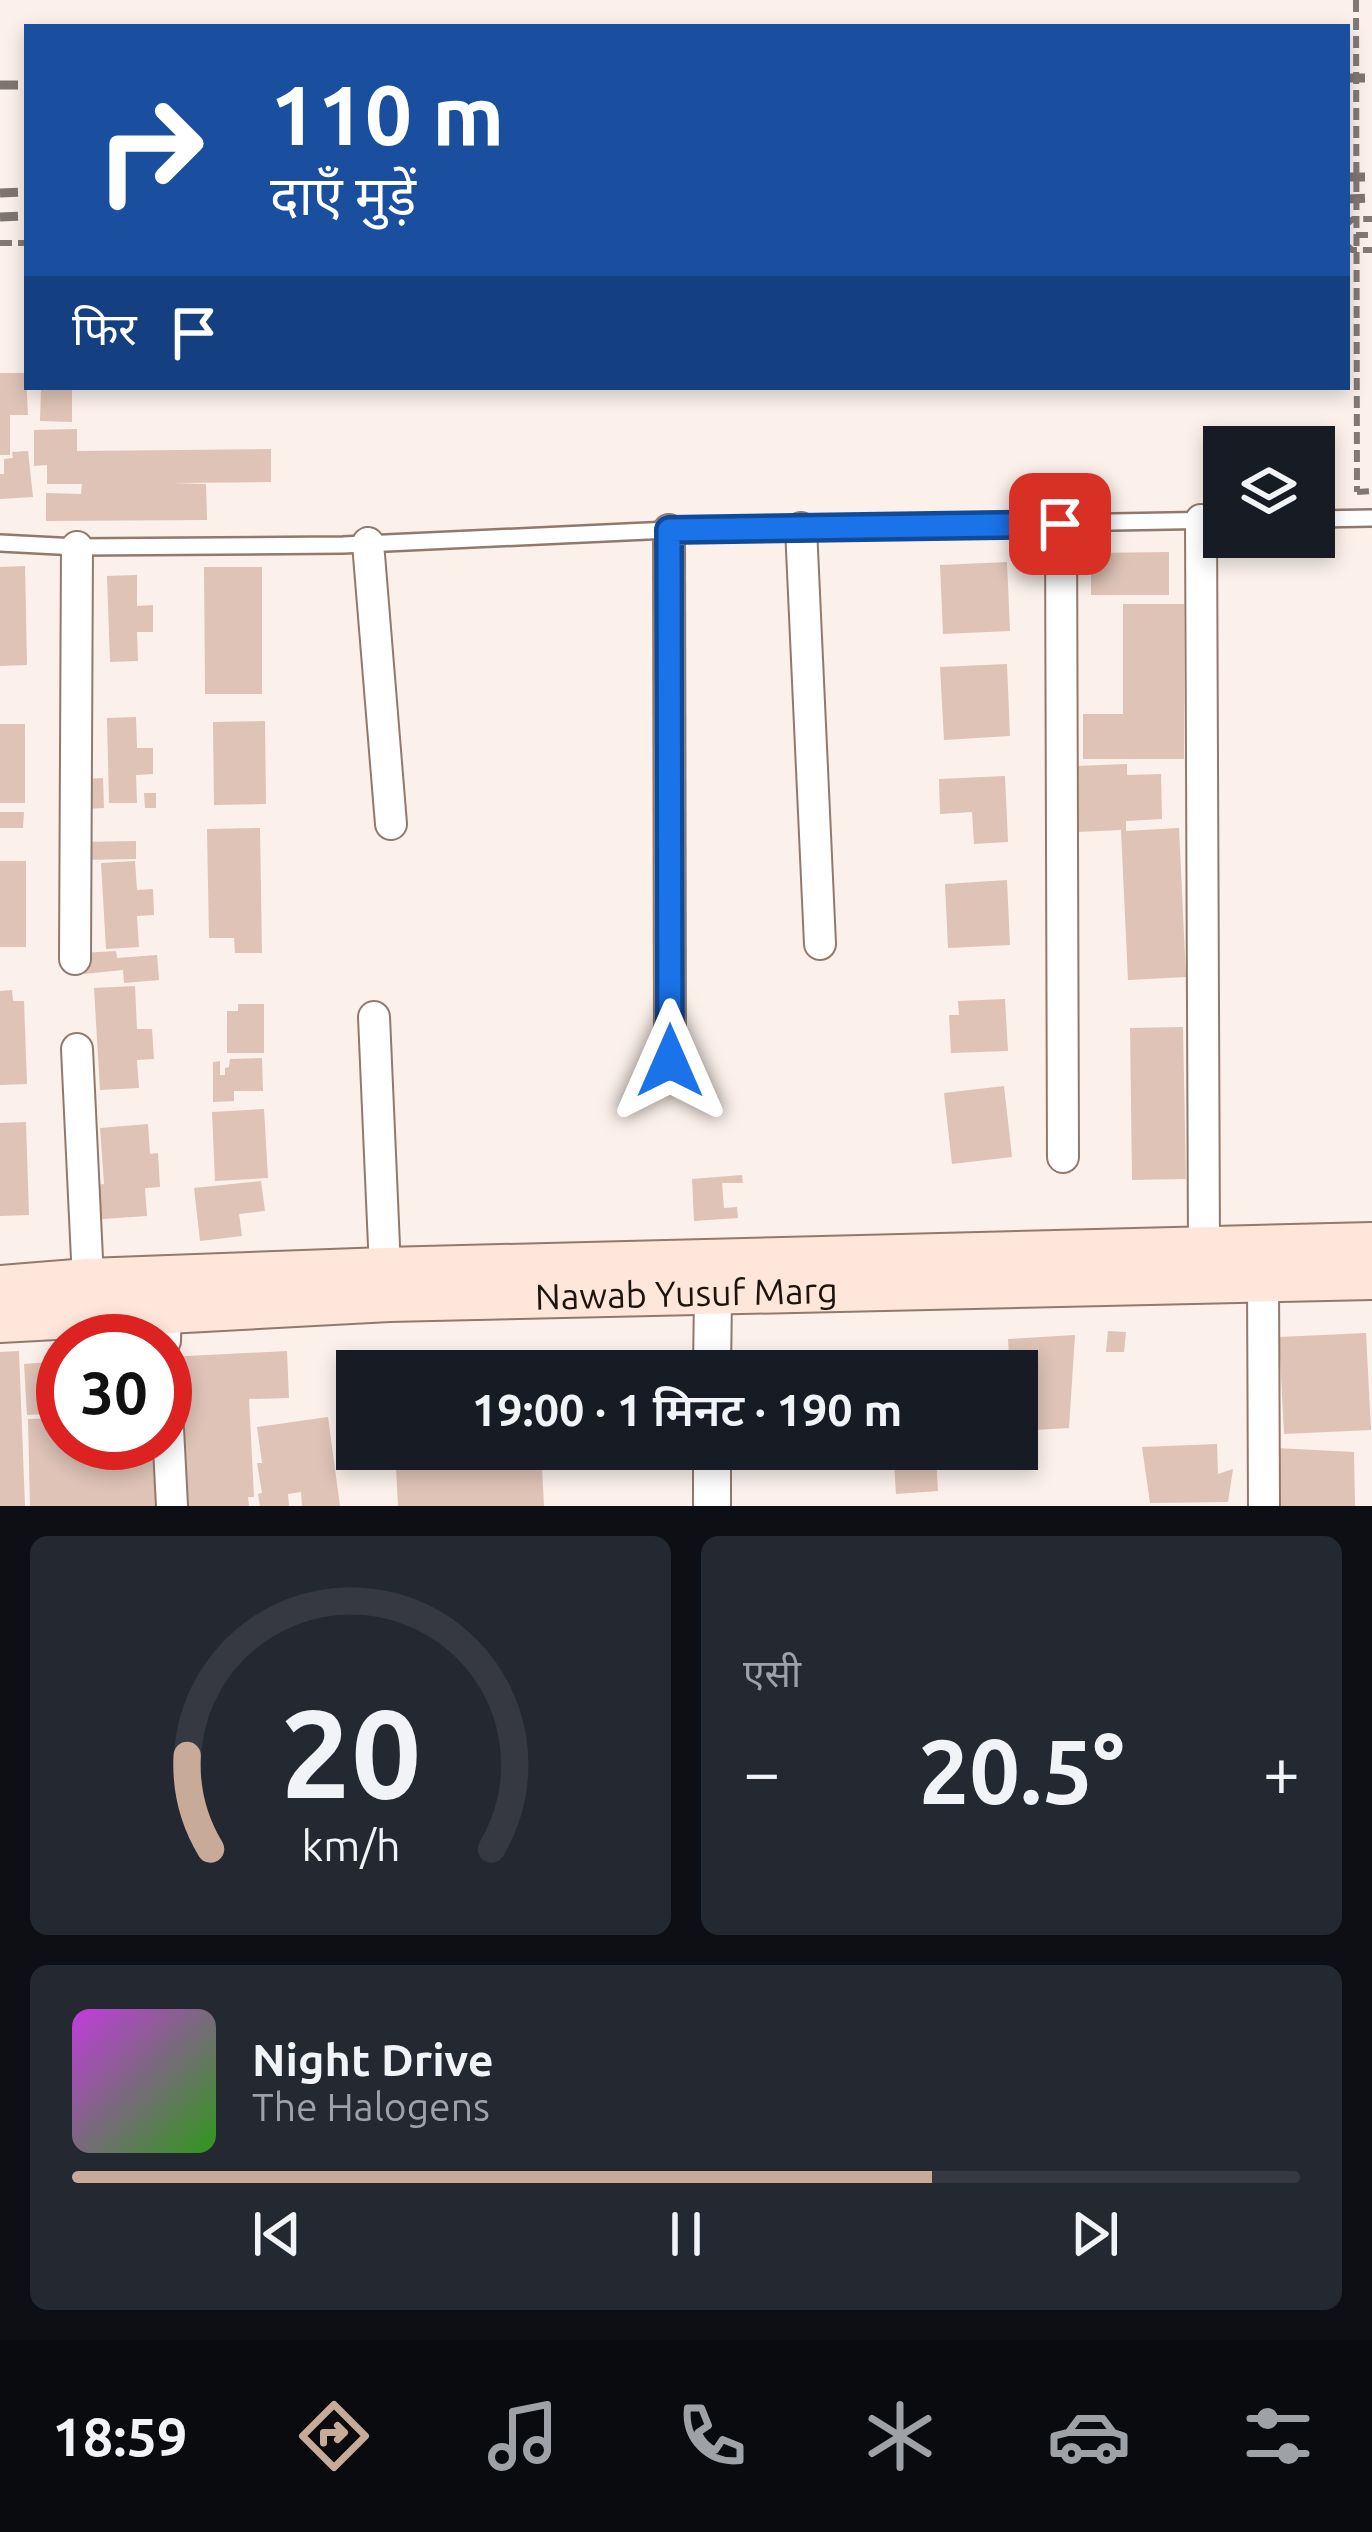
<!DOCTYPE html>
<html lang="hi">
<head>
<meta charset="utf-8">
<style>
  body { margin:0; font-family:Ubuntu,"Noto Sans Devanagari",sans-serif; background:#242831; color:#f1f3f6; height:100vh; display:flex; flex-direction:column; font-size:45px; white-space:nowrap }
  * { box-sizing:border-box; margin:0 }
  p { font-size:39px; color:#9ea1a6 }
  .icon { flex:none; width:66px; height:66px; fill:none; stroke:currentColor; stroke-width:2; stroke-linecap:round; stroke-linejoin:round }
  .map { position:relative; height:1506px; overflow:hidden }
  .side { display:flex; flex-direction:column; gap:30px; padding:30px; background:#0d0f14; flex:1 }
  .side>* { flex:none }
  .guide { position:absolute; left:24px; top:24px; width:1326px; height:366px; border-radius:0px; box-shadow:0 6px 18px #0003; background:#1a4fa0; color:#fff; overflow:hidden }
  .controls { position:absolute; left:1203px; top:426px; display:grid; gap:24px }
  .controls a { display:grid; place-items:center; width:132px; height:132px; border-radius:0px; background:#171b24; box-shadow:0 6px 18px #0003; font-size:60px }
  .speed { position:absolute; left:36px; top:1314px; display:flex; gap:24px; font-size:60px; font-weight:700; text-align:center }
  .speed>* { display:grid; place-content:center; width:156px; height:156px; border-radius:50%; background:#171b24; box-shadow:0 6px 18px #0003; line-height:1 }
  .speed .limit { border:18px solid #d22; background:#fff; color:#111 }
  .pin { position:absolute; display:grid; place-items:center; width:102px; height:102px; color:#fff; margin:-51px; border-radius:24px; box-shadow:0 6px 18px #0006 }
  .me { position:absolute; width:132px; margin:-66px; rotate:0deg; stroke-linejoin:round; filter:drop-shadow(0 0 9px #0008) }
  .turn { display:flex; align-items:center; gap:42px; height:252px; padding:0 48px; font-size:54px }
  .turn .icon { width:156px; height:156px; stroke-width:2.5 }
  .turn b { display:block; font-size:84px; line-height:102px }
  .then { display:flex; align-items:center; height:114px; padding:0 48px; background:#0003; gap:24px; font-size:45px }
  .big { font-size:90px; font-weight:600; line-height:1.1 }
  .side .tile { flex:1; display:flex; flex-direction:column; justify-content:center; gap:18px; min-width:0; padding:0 42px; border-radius:18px; background:#242831 }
  .side .dial { align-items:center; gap:0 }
  .dial svg { height:312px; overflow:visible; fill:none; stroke:#363941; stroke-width:7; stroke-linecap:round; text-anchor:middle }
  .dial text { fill:#f1f3f6; stroke:none }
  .song { display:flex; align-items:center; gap:36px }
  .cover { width:144px; height:144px; border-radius:18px; background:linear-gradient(135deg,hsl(290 70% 55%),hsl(110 70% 35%)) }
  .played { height:12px; border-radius:6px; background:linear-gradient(90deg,#c8aa99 70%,#363941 70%) }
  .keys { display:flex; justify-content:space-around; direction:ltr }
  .heat { display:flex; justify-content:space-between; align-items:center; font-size:66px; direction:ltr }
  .side .tiles { flex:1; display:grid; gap:30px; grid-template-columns:1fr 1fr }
  .tile:last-child { grid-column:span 2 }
  .trip { position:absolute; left:336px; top:1350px; width:702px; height:120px; border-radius:0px; background:#171b24; box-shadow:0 6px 18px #0003; font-weight:600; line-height:120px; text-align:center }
  .tabs { display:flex; height:192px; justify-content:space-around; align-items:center; background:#090b0e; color:#9ea1a6 }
  .tabs .icon { width:84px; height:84px }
  .tabs .on { color:#c8aa99 }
  .tabs b { font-size:54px; color:#f1f3f6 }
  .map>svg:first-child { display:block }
  .building { fill:#dec3b6 }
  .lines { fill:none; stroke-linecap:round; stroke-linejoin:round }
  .service-casing { stroke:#91796c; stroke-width:20 }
  .minor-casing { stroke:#91796c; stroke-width:34 }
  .tertiary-casing { stroke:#91796c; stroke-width:40 }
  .secondary-casing { stroke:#91796c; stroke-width:46 }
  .path { stroke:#837974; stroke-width:6; stroke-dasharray:12 6; stroke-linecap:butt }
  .service { stroke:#fff; stroke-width:15 }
  .minor { stroke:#fff; stroke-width:30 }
  .tertiary { stroke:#fff; stroke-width:36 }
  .secondary { stroke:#fee6da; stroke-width:42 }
  .rail { stroke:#7f7570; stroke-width:9; stroke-dasharray:18 9; stroke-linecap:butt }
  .path-bridge { stroke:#837974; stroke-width:6; stroke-dasharray:12 6; stroke-linecap:butt }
  .route-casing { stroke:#114b97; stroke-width:30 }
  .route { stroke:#1a73e8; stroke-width:21 }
  .labels { text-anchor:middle; stroke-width:12; stroke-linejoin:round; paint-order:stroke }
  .street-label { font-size:36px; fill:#1e140f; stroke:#fbf0ea }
</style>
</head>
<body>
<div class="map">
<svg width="1372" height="1506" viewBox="0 0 1372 1506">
  <rect width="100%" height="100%" fill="#fbf0ea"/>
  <g class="building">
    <path d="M0,373H26L28,415H10V455H0Z"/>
    <path d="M41,387H72V422L40,421Z"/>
    <path d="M77,429V451L271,449V482L171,483L206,484L207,520L46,521V493L81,494L82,484H47V465L34,466V430Z"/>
    <path d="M28,451L33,497L0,499V474H4V459L13,458L12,452Z"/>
    <path d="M1169,552V595H1091V553Z"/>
    <path d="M1007,562L1010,631L943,634L940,565Z"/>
    <path d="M25,566L27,665L0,666V567Z"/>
    <path d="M204,567H262V694H205Z"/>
    <path d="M137,575V606L153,605V632H137L138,661L110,662L107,576Z"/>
    <path d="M1123,604H1184V759H1083V714H1123Z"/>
    <path d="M1007,664L1010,736L944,740L940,667Z"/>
    <path d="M136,717L137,748H153V774L136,775L137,803H109L107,718Z"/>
    <path d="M265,721L266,804L214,805L213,722Z"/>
    <rect x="0" y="724" width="25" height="79"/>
    <path d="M1127,764V775L1161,774L1162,819L1126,821V831L1179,828L1186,977L1128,980L1121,830L1078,832L1075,766Z"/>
    <path d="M1005,776L1008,842L974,844L972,812L940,814L939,779Z"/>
    <path d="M103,778L104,808L83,809L82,779Z"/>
    <path d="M144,793H156V808H145Z"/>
    <path d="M0,812H24L23,828H0Z"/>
    <path d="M260,828L262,953H235L234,938H209L207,829Z"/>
    <path d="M136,841V859L82,860V842Z"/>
    <rect x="0" y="861" width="26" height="86"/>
    <path d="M135,861L137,890L153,889L154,915L137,916L139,947L106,949L101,863Z"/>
    <path d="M1007,880L1010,945L948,948L945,884Z"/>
    <path d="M116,951L117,958L157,955L159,980L124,983L123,970L83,974L82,953Z"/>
    <path d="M135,986L137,1029H152L154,1059L137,1060L139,1088L100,1090L94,988Z"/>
    <path d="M12,990L13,1001H24L27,1084L0,1085V991Z"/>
    <path d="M1005,999L1008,1051L951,1053L949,1015H959L958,1001Z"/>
    <path d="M238,1004H264V1053H227V1011H238Z"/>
    <path d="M1183,1027L1186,1179L1132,1180L1130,1028Z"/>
    <path d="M262,1058L263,1091H234V1101L213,1102V1062L220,1061V1075H225V1068L229,1067L230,1059Z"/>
    <path d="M1004,1086L1012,1157L952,1164L944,1093Z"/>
    <path d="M264,1109L268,1178L215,1181L212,1112Z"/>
    <path d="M26,1122L29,1215L0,1216V1123Z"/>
    <path d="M148,1124L150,1154L158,1153L160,1187L145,1188L147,1216L88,1220L85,1186L104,1184L100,1128Z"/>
    <path d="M742,1175L743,1183H722L724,1208L737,1207L738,1218L694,1221L692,1179Z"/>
    <path d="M261,1181L265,1211L239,1214L242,1236L200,1241L194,1188Z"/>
    <path d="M1108,1331L1126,1332L1124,1352H1106Z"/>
    <path d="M1366,1333L1371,1430L1284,1434L1279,1337Z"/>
    <path d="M1075,1335L1069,1428L1017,1431V1371H1010L1008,1339Z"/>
    <path d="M19,1351L25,1506H0V1352Z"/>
    <path d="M287,1351L289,1398L249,1399L254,1497H248L249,1506H180L168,1357Z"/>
    <path d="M63,1361V1413L27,1415L24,1364Z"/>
    <path d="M789,1363L790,1371H748V1368Z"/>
    <path d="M328,1417L340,1506H302L301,1492L288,1494L289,1506H260L258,1494L262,1493L257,1463H262L257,1427Z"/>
    <path d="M63,1418V1443H164L165,1506H30L28,1419Z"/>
    <path d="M1217,1444L1218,1474L1233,1469L1228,1502L1150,1503L1142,1447Z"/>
    <path d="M1276,1448L1354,1452L1355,1506H1277Z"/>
    <path d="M395,1449H541L544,1506H398Z"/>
    <path d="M893,1449H951V1454L936,1455L938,1491L896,1494Z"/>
  </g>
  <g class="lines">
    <defs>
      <g id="service">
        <path d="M1314,519L1372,518"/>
        <path d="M0,543L77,547L343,545L669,530L1224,520"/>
      </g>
      <g id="minor">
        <path d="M1201,520L1204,1247"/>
        <path d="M1061,524L1063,1157"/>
        <path d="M801,528L820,944"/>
        <path d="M669,530L670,1061"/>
        <path d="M368,543L391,824"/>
        <path d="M75,959L77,547"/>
        <path d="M374,1017L385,1269"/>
        <path d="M77,1049L88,1280"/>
        <path d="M1263,1281L1264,1506"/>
        <path d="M165,1341L166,1310"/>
        <path d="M165,1370L172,1506"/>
      </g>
      <g id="tertiary">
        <path d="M712,1371L713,1295"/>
        <path d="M712,1506V1449"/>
      </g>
      <g id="secondary">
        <path d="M0,1287L88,1280L385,1269L1372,1244"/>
        <path id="s1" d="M0,1321L389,1300L1372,1278"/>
      </g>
    </defs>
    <use href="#service" class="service-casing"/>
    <use href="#minor" class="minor-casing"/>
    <use href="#tertiary" class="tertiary-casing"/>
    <use href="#secondary" class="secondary-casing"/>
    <g class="path">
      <path d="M1347,224L1353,219H1372"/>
      <path d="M1356,235H1372"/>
      <path d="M0,243H27"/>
      <path d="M1347,245L1352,250H1372"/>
      <path d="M1357,492L1372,491"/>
    </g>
    <use href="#service" class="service"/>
    <use href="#minor" class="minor"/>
    <use href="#tertiary" class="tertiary"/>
    <use href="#secondary" class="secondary"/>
    <g class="rail">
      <path d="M1347,78H1372"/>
      <path d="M0,85H27"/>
      <path d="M1347,177H1372"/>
      <path d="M0,193L27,192"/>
      <path d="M1347,199L1372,198"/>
      <path d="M0,217L27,216"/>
    </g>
    <path class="path-bridge" d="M1356,0L1357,492"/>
  </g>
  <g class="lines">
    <defs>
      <path id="route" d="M670,1061L669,530L1060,524"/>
    </defs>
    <use href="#route" class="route-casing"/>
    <use href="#route" class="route"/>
  </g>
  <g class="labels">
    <g class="street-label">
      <text dy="13" stroke="none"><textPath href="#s1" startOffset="687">Nawab Yusuf Marg</textPath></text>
    </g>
  </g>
</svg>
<div class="controls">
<a><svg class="icon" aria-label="layers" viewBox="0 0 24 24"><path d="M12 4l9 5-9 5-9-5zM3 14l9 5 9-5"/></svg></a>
</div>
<div class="speed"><div class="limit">30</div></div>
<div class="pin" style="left:1060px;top:524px;background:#d93025"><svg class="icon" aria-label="arrive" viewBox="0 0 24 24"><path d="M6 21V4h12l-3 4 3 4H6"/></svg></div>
<svg class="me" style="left:670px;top:1061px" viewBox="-20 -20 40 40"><path d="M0-17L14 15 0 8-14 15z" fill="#1a73e8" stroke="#fff" stroke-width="4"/></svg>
<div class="trip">19:00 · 1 मिनट · 190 m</div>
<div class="guide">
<div class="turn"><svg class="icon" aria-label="right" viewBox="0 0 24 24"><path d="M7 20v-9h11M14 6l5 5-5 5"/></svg><div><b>110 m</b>दाएँ मुड़ें</div></div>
<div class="then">फिर<svg class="icon" aria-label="arrive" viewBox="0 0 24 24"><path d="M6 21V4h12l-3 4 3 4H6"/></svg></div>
</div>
</div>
<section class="side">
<div class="tiles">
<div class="tile dial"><svg viewBox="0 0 100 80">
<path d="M14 69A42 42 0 1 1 86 69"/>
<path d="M14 69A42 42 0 0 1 8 45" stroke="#c8aa99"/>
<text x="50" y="56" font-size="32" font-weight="700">20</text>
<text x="50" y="72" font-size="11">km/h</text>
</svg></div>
<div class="tile"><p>एसी</p>
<div class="heat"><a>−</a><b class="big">20.5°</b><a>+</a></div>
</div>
<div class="tile">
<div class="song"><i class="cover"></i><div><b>Night Drive</b><p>The Halogens</p></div></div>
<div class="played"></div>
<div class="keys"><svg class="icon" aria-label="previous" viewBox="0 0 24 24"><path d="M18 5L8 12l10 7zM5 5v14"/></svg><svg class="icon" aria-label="pause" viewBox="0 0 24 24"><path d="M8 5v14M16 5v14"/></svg><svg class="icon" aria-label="next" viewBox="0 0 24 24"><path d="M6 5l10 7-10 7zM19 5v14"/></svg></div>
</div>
</div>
</section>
<nav class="tabs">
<b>18:59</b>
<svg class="icon on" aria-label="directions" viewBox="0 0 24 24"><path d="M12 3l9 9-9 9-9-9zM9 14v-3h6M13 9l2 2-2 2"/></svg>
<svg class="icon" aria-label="music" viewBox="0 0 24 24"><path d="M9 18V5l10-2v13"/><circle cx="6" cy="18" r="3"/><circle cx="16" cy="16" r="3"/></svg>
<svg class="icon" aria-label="phone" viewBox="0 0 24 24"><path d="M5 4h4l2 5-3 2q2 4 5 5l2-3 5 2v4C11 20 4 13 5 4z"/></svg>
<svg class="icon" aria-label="climate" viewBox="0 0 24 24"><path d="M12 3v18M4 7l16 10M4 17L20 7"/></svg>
<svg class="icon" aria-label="car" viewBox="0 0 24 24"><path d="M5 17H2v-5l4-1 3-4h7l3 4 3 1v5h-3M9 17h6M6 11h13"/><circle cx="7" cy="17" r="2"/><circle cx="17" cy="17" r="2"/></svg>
<svg class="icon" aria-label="filters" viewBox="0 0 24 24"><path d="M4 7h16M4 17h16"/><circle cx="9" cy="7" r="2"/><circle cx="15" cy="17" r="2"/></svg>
</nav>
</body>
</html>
